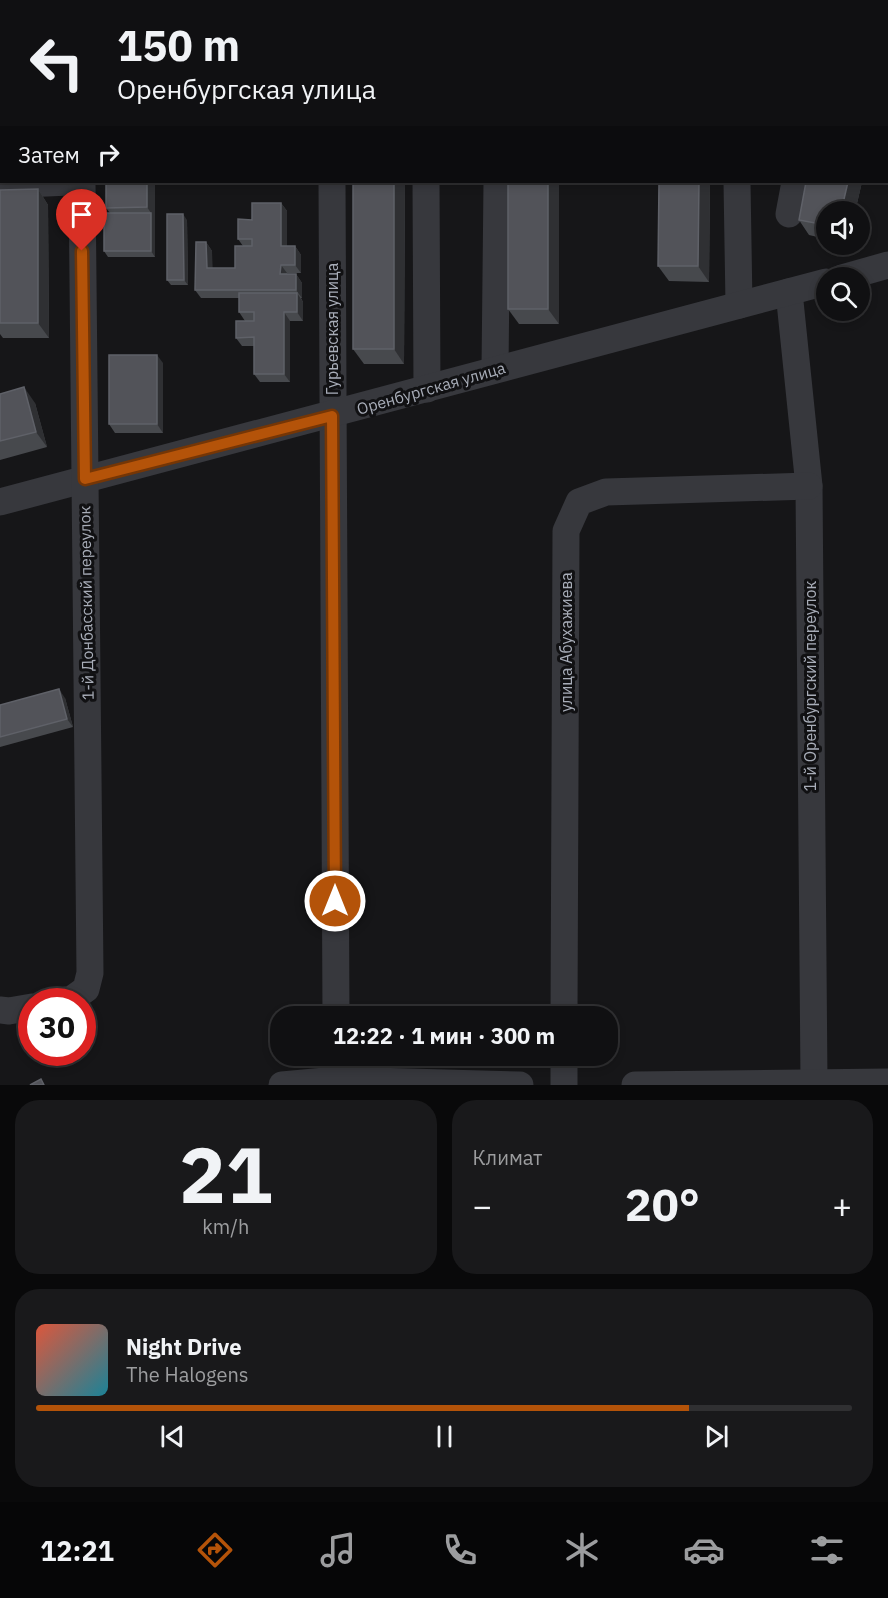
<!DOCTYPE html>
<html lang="ru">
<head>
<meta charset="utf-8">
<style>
  body { margin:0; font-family:"IBM Plex Sans",sans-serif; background:#19191b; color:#f1f3f6; height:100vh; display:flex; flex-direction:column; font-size:22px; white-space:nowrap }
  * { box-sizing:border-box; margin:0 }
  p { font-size:20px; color:#9c9d9f }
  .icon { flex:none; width:33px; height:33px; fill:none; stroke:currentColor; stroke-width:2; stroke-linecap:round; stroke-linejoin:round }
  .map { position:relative; height:1085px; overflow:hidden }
  .sheet { display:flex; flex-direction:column; gap:15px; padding:15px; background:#09090a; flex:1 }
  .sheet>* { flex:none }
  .banner { position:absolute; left:0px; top:0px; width:888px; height:183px; box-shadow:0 3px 9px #0003,0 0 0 2px #303032; background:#101012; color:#f1f3f6; overflow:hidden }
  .controls { position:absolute; left:816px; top:201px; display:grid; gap:12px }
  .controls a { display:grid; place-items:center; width:54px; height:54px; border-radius:50%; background:#101012; box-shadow:0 3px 9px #0003,0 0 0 2px #303032; font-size:30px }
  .speed { position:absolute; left:18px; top:988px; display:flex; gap:12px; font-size:30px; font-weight:700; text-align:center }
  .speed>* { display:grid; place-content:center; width:78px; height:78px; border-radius:50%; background:#101012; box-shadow:0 3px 9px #0003,0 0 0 2px #303032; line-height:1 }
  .speed .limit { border:9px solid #d22; background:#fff; color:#111 }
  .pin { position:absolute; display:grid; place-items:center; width:51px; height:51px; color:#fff; margin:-62px -26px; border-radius:50% 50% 50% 0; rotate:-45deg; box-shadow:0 0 6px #0007 }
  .pin .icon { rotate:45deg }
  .me { position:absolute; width:66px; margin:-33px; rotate:0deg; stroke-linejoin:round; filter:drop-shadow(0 0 4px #0008) }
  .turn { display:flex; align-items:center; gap:21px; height:126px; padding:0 18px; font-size:27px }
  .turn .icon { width:78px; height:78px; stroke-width:2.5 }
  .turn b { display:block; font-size:42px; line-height:51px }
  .then { display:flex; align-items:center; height:57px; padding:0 18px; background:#0003; gap:12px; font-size:22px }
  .big { font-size:45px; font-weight:700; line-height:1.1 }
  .sheet .widget { flex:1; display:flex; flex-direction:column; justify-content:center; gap:9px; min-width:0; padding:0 21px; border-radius:24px; background:#19191b }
  .sheet .dial { align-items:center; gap:0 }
  .dial b { font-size:78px; line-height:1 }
  .song { display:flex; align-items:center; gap:18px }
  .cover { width:72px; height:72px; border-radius:9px; background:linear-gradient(135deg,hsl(10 70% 55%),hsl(190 70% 35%)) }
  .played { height:6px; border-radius:3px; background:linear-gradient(90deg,#b45309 80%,#303032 80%) }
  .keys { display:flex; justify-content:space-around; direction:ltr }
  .heat { display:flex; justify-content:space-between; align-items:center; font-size:33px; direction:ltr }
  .sheet .tiles { flex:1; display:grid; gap:15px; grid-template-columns:1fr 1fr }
  .widget:last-child { grid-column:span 2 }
  .trip { position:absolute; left:270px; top:1006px; width:348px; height:60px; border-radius:24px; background:#101012; box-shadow:0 3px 9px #0003,0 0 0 2px #303032; font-weight:700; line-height:60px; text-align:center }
  .tab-bar { display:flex; height:96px; justify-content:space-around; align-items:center; background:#060607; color:#9c9d9f }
  .tab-bar .icon { width:42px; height:42px }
  .tab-bar .active { color:#b45309 }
  .tab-bar b { font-size:27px; color:#f1f3f6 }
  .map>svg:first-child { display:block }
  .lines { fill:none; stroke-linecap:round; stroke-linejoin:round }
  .minor { stroke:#37383d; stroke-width:27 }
  .wall { fill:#47494d }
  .shaded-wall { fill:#2f3033 }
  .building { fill:#525359; stroke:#5f6168; stroke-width:1.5 }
  .route-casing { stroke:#753606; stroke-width:15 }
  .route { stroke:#b45309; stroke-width:10 }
  .labels { text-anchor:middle; stroke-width:6; stroke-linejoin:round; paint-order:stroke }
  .street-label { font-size:16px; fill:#a8adb8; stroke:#111113 }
</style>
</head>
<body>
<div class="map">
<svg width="888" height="1085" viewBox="0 0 888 1085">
  <rect width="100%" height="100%" fill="#161618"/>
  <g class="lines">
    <g class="minor">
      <path d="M80,0V2"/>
      <path d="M332,2V0"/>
      <path d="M886,18H888"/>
      <path d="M332,182L336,1017"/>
      <path d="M426,182L427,389"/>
      <path d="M737,182L739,305"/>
      <path d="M0,185L70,182"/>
      <path d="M789,214L795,182"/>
      <path d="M842,278L888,265"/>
      <path d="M789,292L809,486L814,1082"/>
      <path d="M495,369L497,182"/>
      <path d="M0,502L826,282"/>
      <path d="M54,1002L72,999L86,989L90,973L82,182"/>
      <path d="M0,1010L9,1011L32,1007"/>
      <path d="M564,1017L566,531L579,502L606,492L809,486"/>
      <path d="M282,1085L336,1080L520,1085"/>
      <path d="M564,1085V1056"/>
      <path d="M635,1085L888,1082"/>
    </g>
  </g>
  <g class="wall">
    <path d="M0,0H41L42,2H2V140H0Z"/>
    <path d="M106,182H155V257H108L104,251L110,213L106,208Z"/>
    <path d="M353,182H405L404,364H364L353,349Z"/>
    <path d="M508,182L559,324H519L508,309Z"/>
    <path d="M659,182H710L709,282L669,281L658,266Z"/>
    <path d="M806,182H862L855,212H826V239L809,235L799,220Z"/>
    <path d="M38,189L48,205L49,338H3L0,334V190Z"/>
    <path d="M281,203L287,211V246H295L301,255V273H287V274H296L302,283V298H301L303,302V321H290V382H260L254,374V346H242L236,338L245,321L239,312V298H201L195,290L206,242L212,251V268H235L243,246L238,239L252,220Z"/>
    <path d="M187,220L188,285H171L167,280Z"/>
    <path d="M163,363V433H115L109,424Z"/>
    <path d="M0,394L35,403L47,447L0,460Z"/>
    <path d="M65,698L73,727L0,747V705Z"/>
  </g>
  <g class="shaded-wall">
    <rect x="406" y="0" width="11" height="2"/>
    <rect x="516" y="0" width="11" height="2"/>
    <path d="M147,182H155V257L151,251V213L147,207Z"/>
    <path d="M394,182H405L404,364L394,349Z"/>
    <path d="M548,182H559V324L548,309Z"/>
    <path d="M699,182H710L709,282L698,266Z"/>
    <path d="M848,182H862L855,212H841Z"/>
    <path d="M38,189L48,205L49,338L38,323Z"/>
    <path d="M281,203L287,211V255L281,246Z"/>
    <path d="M183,214L187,220L188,285L184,280Z"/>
    <path d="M206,242L212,251L213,277L207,268Z"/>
    <path d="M295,246L301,255V273L295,265Z"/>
    <path d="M281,265L287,273L286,283L280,274Z"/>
    <path d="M296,274L302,283V298L296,290Z"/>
    <path d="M297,293L303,302V321L297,312Z"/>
    <path d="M284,312L290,321V382L284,374Z"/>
    <path d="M157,355L163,363V433L157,424Z"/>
    <path d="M24,387L35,403L47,447L36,432Z"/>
    <path d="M59,689L65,698L73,727L67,719Z"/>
  </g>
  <g class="building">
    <path d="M0,0H35V2H2V125H0Z"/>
    <rect x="106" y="0" width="40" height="2"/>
    <rect x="353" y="0" width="53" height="2"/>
    <rect x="488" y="0" width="28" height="2"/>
    <path d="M106,182H147V207L106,208Z"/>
    <rect x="353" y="182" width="41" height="167"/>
    <rect x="508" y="182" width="40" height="127"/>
    <path d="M659,182H699L698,266H658Z"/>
    <path d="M806,182H848L841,212H826V225L799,220Z"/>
    <path d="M38,189V323H0V190Z"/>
    <path d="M252,203H281V246H295V265H281L280,274H296V290H195L196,242H206L207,268H235V246H252V239H238V219L252,220Z"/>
    <rect x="104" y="213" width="47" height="38"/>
    <path d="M167,214H183L184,280H167Z"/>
    <path d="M239,293H297V312H284V374H254V337L236,338V321H254V312H239Z"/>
    <rect x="109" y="355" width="48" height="69"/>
    <path d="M24,387L36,432L0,441V394Z"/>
    <path d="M59,689L67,719L0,737V705Z"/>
    <path d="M41,1079L44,1085H30Z"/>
  </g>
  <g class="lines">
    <defs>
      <path id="route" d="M82,251L85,479L332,416L335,901"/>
    </defs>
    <use href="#route" class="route-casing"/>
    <use href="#route" class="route"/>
  </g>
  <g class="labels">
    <g class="street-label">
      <text transform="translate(332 329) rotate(-90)" y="6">Гурьевская улица</text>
      <text transform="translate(431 388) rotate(-16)" y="6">Оренбургская улица</text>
      <text transform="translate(86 603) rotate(-91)" y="6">1-й Донбасский переулок</text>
      <text transform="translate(566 642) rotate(-90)" y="6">улица Абухажиева</text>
      <text transform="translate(810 686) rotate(-90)" y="6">1-й Оренбургский переулок</text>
    </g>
  </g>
</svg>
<div class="controls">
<a><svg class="icon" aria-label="sound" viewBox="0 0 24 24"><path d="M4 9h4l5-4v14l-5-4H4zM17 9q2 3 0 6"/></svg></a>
<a><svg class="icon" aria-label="search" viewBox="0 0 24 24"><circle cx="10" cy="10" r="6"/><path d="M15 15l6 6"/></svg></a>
</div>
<div class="speed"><div class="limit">30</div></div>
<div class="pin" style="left:82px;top:251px;background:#d93025"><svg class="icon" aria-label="arrive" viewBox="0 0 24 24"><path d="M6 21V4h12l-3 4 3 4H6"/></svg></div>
<svg class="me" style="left:335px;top:901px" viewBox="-20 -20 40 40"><circle r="17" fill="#b45309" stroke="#fff" stroke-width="3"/><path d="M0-11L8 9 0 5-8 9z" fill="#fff"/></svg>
<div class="trip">12:22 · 1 мин · 300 m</div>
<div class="banner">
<div class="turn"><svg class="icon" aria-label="left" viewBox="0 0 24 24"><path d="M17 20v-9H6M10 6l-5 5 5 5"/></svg><div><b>150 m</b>Оренбургская улица</div></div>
<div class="then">Затем<svg class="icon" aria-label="right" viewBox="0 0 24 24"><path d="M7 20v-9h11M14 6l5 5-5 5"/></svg></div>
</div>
</div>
<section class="sheet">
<div class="tiles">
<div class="widget dial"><b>21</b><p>km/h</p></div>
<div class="widget"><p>Климат</p>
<div class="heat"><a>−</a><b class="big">20°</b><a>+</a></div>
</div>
<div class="widget">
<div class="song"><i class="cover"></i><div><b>Night Drive</b><p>The Halogens</p></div></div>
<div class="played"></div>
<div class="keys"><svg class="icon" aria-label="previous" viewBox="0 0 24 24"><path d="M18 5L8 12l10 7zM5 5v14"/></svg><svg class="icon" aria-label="pause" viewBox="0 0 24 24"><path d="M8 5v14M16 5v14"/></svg><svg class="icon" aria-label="next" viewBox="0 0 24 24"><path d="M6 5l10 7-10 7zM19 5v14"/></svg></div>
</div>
</div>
</section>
<nav class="tab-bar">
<b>12:21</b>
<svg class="icon active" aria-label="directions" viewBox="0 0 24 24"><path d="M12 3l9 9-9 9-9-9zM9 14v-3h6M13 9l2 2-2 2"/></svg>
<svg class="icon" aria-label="music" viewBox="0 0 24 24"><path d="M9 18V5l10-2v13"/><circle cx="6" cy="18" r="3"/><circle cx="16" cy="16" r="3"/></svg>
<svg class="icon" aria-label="phone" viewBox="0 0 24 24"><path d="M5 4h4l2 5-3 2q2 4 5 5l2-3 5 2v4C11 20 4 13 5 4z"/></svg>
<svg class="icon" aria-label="climate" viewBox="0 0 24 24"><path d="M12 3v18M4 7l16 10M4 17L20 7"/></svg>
<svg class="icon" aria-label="car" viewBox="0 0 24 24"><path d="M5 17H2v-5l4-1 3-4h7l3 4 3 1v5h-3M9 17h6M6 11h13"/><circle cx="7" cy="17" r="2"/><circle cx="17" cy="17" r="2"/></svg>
<svg class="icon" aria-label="filters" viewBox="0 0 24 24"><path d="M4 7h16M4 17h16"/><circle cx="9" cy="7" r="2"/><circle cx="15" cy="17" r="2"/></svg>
</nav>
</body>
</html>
